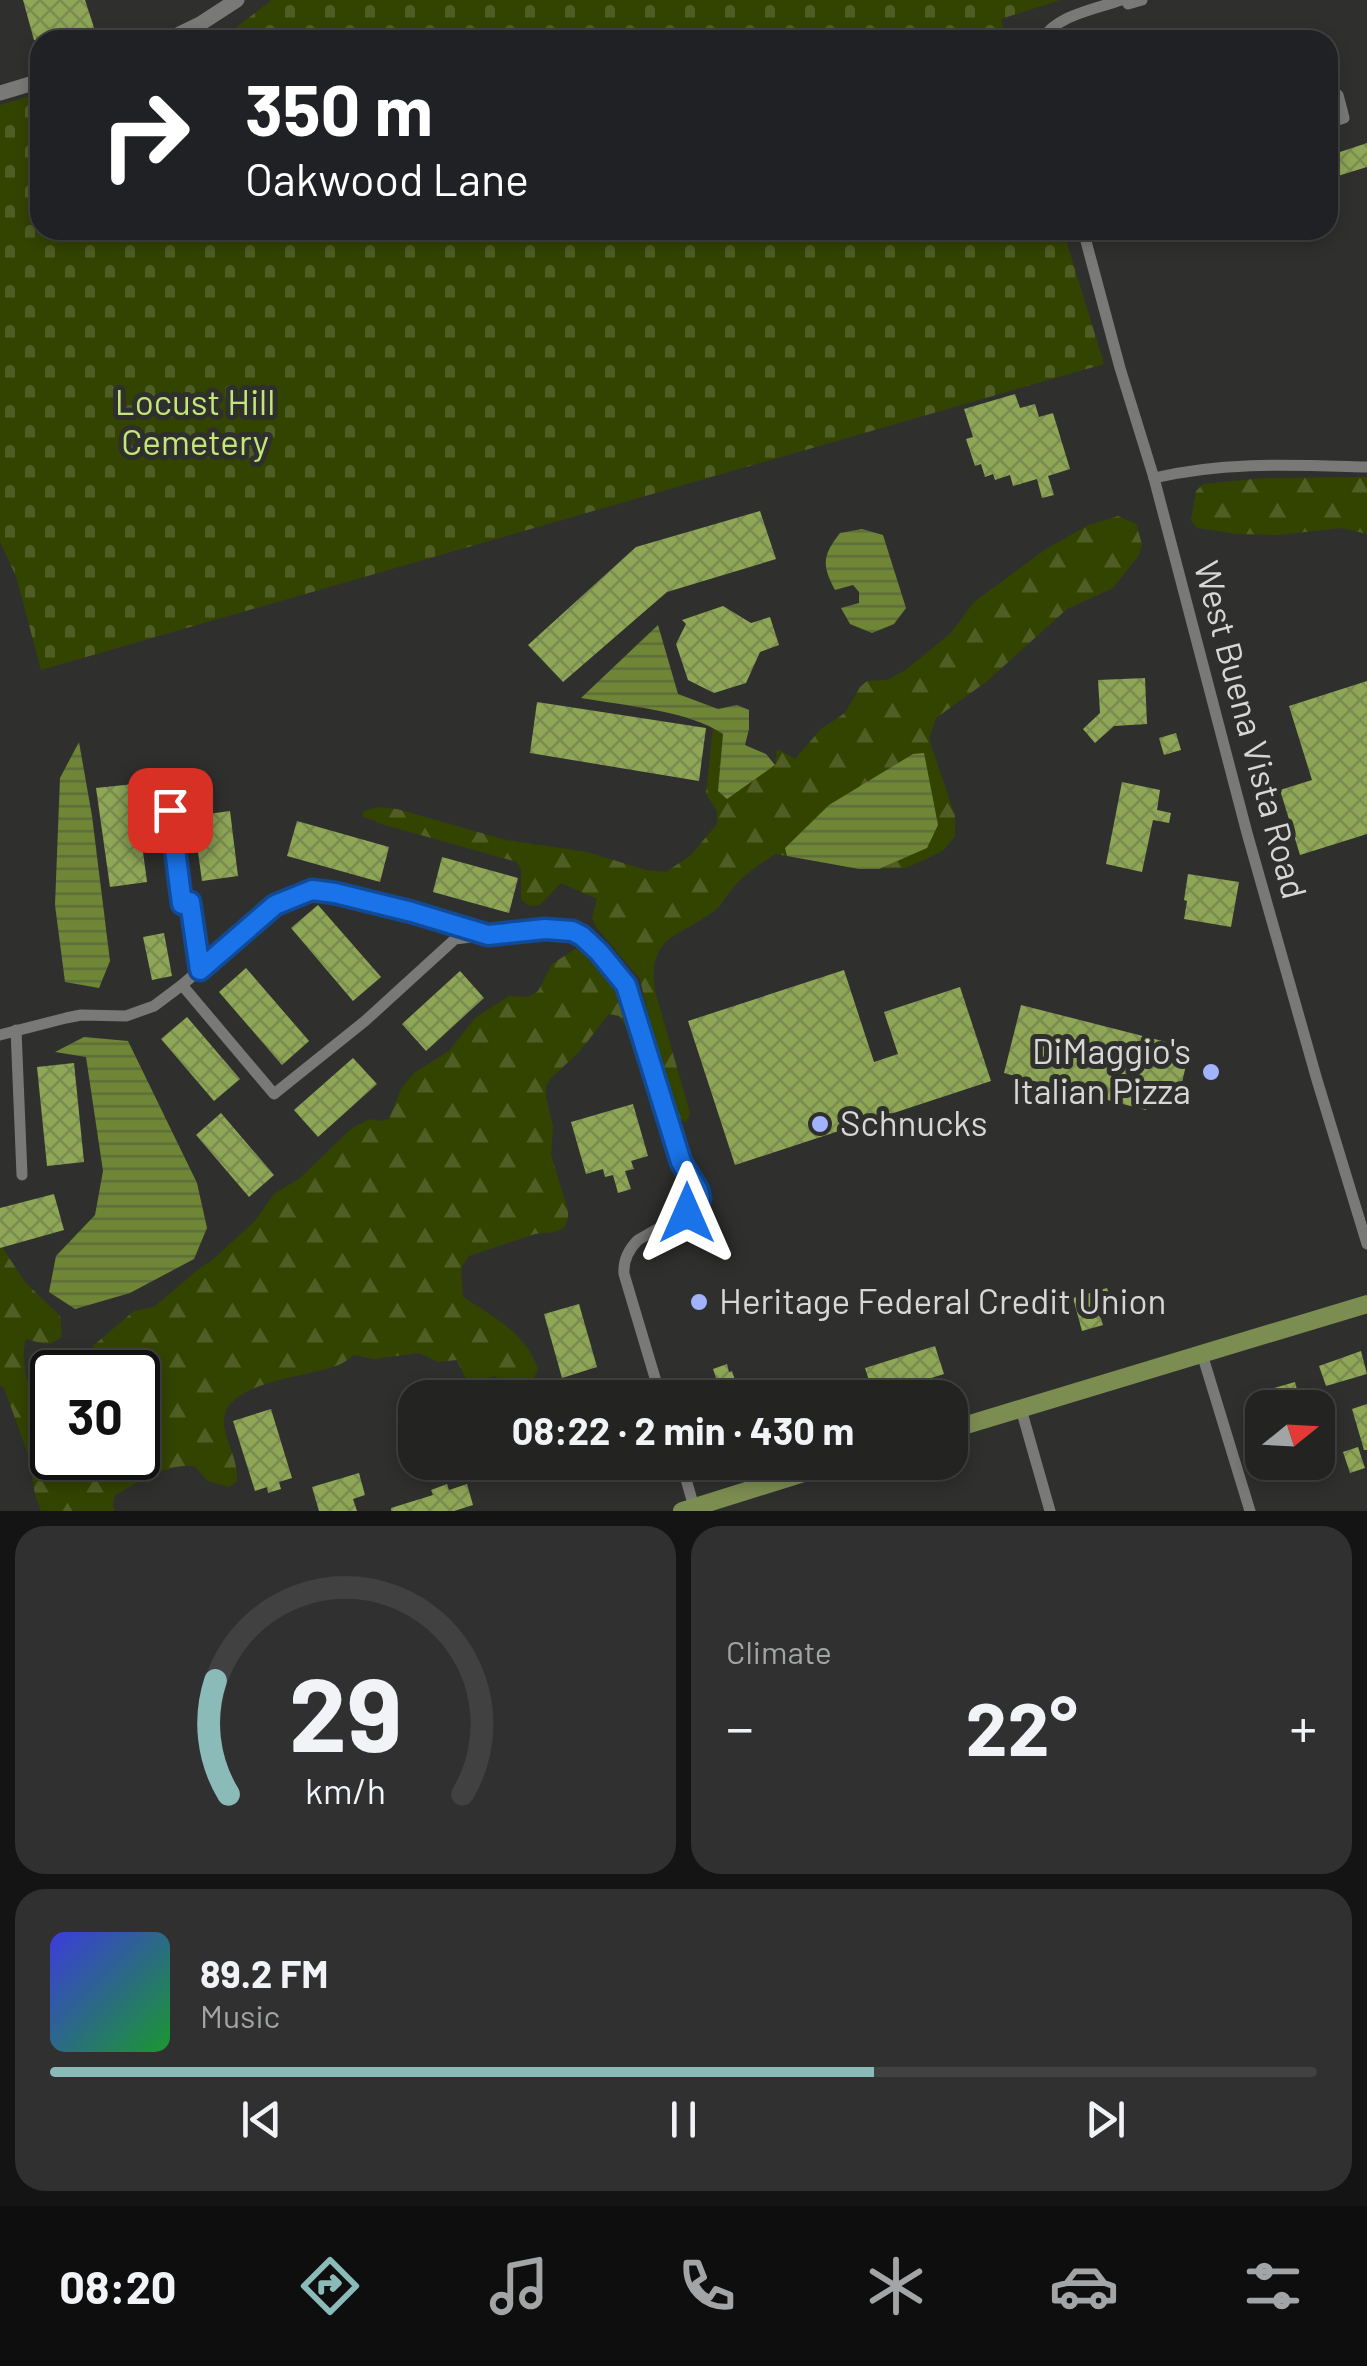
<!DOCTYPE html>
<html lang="en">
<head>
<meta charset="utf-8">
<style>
  body { margin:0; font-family:Barlow,sans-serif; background:#2f302f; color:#f1f3f6; height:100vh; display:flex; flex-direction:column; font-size:38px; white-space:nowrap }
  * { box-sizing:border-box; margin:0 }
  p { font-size:32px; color:#a3a4a5 }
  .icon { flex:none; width:55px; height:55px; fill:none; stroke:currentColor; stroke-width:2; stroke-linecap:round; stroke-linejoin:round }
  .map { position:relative; height:1511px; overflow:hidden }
  .panel { display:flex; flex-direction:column; gap:15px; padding:15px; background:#131413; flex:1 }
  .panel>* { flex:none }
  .hud { position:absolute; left:30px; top:30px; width:1308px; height:210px; border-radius:30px; box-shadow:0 5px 15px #0003,0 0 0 2px #404140; background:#202124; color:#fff; overflow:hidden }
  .needle { width:65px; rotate:72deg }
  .fabs { position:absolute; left:1245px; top:1390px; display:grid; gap:20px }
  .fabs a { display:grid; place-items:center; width:90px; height:90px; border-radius:20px; background:#232422; box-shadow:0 5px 15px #0003,0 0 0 2px #404140; font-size:50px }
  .speed { position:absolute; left:30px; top:1350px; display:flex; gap:20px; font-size:50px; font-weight:700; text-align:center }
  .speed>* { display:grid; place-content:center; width:130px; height:130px; border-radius:50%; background:#232422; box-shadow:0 5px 15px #0003,0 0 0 2px #404140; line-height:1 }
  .speed .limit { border:5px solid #111; border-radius:15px; background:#fff; color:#111 }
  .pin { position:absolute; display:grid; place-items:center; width:85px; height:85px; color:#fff; margin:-42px; border-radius:20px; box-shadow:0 5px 15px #0006 }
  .me { position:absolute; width:110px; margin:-55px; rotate:0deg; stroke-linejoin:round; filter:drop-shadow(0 0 8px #0008) }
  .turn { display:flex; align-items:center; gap:35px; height:210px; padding:0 50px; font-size:45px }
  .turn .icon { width:130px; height:130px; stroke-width:2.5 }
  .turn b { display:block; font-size:70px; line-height:85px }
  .big { font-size:75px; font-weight:700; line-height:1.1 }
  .panel .card { flex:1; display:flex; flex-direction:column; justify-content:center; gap:15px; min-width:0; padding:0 35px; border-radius:30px; background:#2f302f }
  .panel .dial { align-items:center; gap:0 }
  .dial svg { height:260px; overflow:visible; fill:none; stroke:#404140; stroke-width:7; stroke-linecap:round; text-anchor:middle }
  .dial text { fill:#f1f3f6; stroke:none }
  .song { display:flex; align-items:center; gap:30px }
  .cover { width:120px; height:120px; border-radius:15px; background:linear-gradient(135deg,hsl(240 70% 55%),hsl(130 70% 35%)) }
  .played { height:10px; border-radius:5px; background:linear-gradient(90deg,#8bbbb9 65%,#404140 65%) }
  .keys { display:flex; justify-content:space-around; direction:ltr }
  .heat { display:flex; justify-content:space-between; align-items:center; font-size:55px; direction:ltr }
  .panel .tiles { flex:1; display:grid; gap:15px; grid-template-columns:1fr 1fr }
  .card:last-child { grid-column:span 2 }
  .trip { position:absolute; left:398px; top:1380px; width:570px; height:100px; border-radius:30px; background:#232422; box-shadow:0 5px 15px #0003,0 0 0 2px #404140; font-weight:700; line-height:100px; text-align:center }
  .menu { display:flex; height:160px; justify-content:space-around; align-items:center; background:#0e0e0e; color:#a3a4a5 }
  .menu .icon { width:70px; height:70px }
  .menu .on { color:#8bbbb9 }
  .menu b { font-size:45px; color:#f1f3f6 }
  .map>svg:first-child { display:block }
  .forest { fill:url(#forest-firs) }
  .cemetery { fill:url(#cemetery-stones) }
  .water { fill:url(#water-rules) }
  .building { fill:url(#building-cross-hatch) }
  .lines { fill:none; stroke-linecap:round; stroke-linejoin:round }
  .minor { stroke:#797a77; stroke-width:11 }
  .secondary { stroke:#797a77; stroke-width:15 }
  .primary { stroke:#7c8d51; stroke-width:18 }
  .route-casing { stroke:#114b97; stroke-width:25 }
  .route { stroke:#1a73e8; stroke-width:18 }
  .poi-dot { fill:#a1b3fd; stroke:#2f302d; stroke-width:4 }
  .labels { text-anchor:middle; stroke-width:10; stroke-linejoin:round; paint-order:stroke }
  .park-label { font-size:35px; fill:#c4e579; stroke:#2f302d }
  .street-label { font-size:35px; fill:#d7d7d6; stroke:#2f302d }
  .poi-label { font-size:35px; fill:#d7d7d6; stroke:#2f302d; text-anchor:start }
</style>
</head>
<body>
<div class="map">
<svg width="1367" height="1511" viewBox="0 0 1367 1511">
  <defs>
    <pattern id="forest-firs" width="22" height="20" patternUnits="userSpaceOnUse" patternTransform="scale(2.5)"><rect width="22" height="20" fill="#334300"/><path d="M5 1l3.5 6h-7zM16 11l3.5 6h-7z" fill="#505d24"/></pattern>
    <pattern id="cemetery-stones" width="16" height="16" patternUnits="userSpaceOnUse" patternTransform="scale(2.5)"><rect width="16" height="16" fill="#334300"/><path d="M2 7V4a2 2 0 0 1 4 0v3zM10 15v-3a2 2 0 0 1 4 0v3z" fill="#505d24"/></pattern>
    <pattern id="water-rules" width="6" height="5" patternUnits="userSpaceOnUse" patternTransform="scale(2.5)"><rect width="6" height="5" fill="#6f8636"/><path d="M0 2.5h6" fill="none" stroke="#5f6e3a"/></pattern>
    <pattern id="building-cross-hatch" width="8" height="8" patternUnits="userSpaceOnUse" patternTransform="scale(2.5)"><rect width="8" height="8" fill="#8ea656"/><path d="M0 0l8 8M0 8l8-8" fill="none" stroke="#7a8c50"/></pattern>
  </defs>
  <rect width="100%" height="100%" fill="#2f302d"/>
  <g class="forest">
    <path d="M1367,477V534L1341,528L1279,535L1237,534L1197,528L1191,520L1196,491L1203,484L1263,478Z"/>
    <path d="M1118,516L1136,524L1142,544L1139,555L1113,588L1067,609L986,682L936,718L929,739L955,816V836L943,851L906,868L879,869L927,848L785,847L787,856L775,854C761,864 744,874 733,888C726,896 722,906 713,912C677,938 647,936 655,991L690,1113L686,1122L676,1119L665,1092L640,979L596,927L592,918L597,899L561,883L540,905L529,906L521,899V870L517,862L381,824L362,816L364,811L378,807L397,809L506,840L587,852L646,870L666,872L691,855L717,824V811L706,794L713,727L723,734L718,791L775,765L777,749L795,759L821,729L845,713L860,687L867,681L887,680L904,671L950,634L974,602L1046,549L1089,525Z"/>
    <path d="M578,947L612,968L639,1029L647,1066L641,1073L625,1025L619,1016L609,1014L579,1052L550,1079L546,1087V1097L553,1126L551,1155L568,1210V1219L564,1228L555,1232L535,1234L469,1256L461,1268L463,1297C492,1316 527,1334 538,1369L530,1386L521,1391L511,1388L495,1376L476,1381L466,1379L457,1360L438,1362L419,1353L374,1359L354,1355C347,1360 341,1365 333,1367C305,1377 227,1382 224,1419C223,1440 238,1455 237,1481L229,1487L208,1481L194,1466C166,1463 139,1482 115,1495L113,1505L115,1511H41L35,1494L28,1454L4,1388L0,1385V1244L25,1282L60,1316L62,1336C51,1348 41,1343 26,1339C19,1360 29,1408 52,1415V1458H138V1372H82L94,1345L134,1311L154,1307L201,1267L210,1262L255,1221L274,1194L300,1178L352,1128L370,1119L379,1121L389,1119L401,1089L414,1073L449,1051L475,1018L509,996L529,997L538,991L552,964Z"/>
  </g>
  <g class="cemetery">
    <path d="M272,0H1060L1001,19L1006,40H220Z"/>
    <path d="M40,93V230H1063L1104,364L41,670L16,576L0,542V105Z"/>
  </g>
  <g class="water">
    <path d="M862,529L883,535L906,608L894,624L872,633L850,624L841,608L859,603V592L853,585L835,590C822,565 822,556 840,533Z"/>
    <path d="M658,625L678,694L718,709L737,705L749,710V729L745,745L766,754L775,765L727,799L718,791L723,734C691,711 620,705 581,698Z"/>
    <path d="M79,742L92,816L110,961L99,988L65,982L55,905L60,778Z"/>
    <path d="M924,753L938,825L927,848L879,869H859L787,856L785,848L829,805L913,754Z"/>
    <path d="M84,1037L128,1041L197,1183L207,1228L194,1259L130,1293L75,1309L49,1292L56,1256L95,1215L103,1171L86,1057L55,1052Z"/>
  </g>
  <g class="building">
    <path d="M23,0H85L98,40H34Z"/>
    <path d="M1367,143V167L1328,179V156Z"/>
    <path d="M1015,394L1020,408L1035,404L1039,417L1053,413L1070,469L1048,476L1054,495L1042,498L1037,479L1013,486L1010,475L995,480L993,474L985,477L981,464L975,466L966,439L973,437L964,409Z"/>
    <path d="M760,511L776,559L667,592L563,682L528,645L636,547Z"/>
    <path d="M723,606L751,623L770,617L779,645L760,652L746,683L714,693L688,680L676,644L686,624L682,620Z"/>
    <path d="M1145,678L1147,724L1114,726L1095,743L1083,729L1100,713L1098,680Z"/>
    <path d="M1367,681V834L1300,855L1280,790L1312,780L1289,706Z"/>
    <path d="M537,702L706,728L699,781L530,753Z"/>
    <path d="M1176,733L1181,750L1164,755L1159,738Z"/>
    <path d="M1122,782L1160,790L1157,810L1171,813L1169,823L1153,820L1142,872L1106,864Z"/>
    <path d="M134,784L147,882L110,887L96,788Z"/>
    <path d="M230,811L238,876L202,881L193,816Z"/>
    <path d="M297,821L389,847L380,882L287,856Z"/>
    <path d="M442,857L518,878L509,913L433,892Z"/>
    <path d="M1188,874L1239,882L1231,927L1184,919L1187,901L1184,900Z"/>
    <path d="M318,905L381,977L353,1001L291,928Z"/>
    <path d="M164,933L172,976L152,980L143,937Z"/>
    <path d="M246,968L309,1041L282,1065L219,992Z"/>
    <path d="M844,970L874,1062L898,1054L884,1012L960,987L991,1081L735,1165L688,1021Z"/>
    <path d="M460,971L484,998L426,1051L402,1024Z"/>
    <path d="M1021,1005L1190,1048L1180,1091L1152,1084L1146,1110L1004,1073Z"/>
    <path d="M187,1017L240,1079L214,1101L161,1039Z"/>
    <path d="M353,1058L377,1084L318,1137L294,1110Z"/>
    <path d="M74,1063L84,1162L47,1166L37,1067Z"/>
    <path d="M633,1104L648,1156L631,1161L634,1169L625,1171L631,1189L618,1193L613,1175L605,1177L603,1169L586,1174L571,1122Z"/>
    <path d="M221,1113L274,1175L249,1197L196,1135Z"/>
    <path d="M54,1194L64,1230L0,1248V1208Z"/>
    <path d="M1107,1288L1114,1308L1099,1312L1103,1325L1082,1331L1073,1298Z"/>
    <path d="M579,1304L597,1367L562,1378L544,1314Z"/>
    <path d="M935,1346L944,1374L874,1396L865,1368Z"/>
    <path d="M1361,1351L1367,1374L1326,1386L1319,1366Z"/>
    <path d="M727,1364L729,1372L732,1371L741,1398H713L708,1381L716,1378L713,1369Z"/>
    <path d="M1295,1382L1301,1405L1292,1408H1269L1264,1391Z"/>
    <path d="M1367,1404V1450H1364L1352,1409Z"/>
    <path d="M271,1409L292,1478L279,1482L281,1489L268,1493L267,1487L255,1491L233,1421Z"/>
    <path d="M1358,1447L1365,1468L1350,1473L1343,1452Z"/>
    <path d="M359,1473L365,1495L353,1499L357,1511H319L312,1487Z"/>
    <path d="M447,1484L449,1490L467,1484L473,1505L454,1511H391V1508L433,1495L431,1490Z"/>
  </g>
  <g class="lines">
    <g class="minor">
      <path d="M1127,0L1128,4L1142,0"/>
      <path d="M1042,40C1056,15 1096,9 1121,0"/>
      <path d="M1328,123L1344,118L1338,95"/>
      <path d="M1083,230L1120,368L1154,478L1247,833L1317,1080L1367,1244"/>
      <path d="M1154,478C1225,461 1295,465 1367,467"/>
      <path d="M167,780L182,903H189L200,970"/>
      <path d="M182,985L274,1094L365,1021L455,939L478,936"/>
      <path d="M16,1030L22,1175"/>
      <path d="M0,1035L66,1018L81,1015L126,1016L154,1006L182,985L275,905L312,890L335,893L412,912L488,935L545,929L572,931L582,937L599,952L627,985L681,1162L698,1190L699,1199L694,1208L638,1240C629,1249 623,1261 624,1274L661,1398"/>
      <path d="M1202,1354L1250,1511"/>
      <path d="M1021,1409L1050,1511"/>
      <path d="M681,1462L694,1507"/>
    </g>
    <g class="secondary">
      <path d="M167,40L200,24L237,0"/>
      <path d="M0,93L40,81"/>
    </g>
    <g class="primary">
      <path d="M950,1430L1367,1304"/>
      <path d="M682,1511L839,1462"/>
    </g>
  </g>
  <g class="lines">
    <defs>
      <path id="route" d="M170,810L182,904L190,902L200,970L275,905L312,890L335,893L412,912L488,935L545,929L572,931L582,936L599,952L626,985L681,1162L698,1190L700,1198L694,1208L687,1213"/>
    </defs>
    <use href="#route" class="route-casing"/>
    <use href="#route" class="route"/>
  </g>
  <g class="poi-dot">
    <circle cx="1211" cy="1072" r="10"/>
    <circle cx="820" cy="1124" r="10"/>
    <circle cx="699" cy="1302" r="10"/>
  </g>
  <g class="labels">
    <g class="park-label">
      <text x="195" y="415">Locust Hill<tspan x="195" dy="40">Cemetery</tspan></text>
    </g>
    <g class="street-label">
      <text transform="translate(1250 730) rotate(75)" y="12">West Buena Vista Road</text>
    </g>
    <g class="poi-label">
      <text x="1191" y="1064" text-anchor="end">DiMaggio's<tspan x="1191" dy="40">Italian Pizza</tspan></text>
      <text x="840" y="1136">Schnucks</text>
      <text x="719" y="1314">Heritage Federal Credit Union</text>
    </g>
  </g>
</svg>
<div class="fabs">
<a><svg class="needle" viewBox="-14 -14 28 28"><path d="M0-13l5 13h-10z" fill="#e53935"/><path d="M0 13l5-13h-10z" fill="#a3a4a5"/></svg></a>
</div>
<div class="speed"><div class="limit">30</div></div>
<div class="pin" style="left:170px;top:810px;background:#d93025"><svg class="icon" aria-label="arrive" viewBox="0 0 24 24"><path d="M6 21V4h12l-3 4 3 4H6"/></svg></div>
<svg class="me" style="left:687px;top:1213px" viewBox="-20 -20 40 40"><path d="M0-17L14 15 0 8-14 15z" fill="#1a73e8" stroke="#fff" stroke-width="4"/></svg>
<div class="trip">08:22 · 2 min · 430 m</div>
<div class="hud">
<div class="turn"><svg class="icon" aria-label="right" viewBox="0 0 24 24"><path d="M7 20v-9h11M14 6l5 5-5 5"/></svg><div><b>350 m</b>Oakwood Lane</div></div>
</div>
</div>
<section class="panel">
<div class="tiles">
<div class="card dial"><svg viewBox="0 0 100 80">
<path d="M14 69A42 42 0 1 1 86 69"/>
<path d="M14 69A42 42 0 0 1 10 34" stroke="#8bbbb9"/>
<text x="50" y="56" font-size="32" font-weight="700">29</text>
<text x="50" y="72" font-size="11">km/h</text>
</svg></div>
<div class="card"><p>Climate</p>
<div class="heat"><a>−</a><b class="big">22°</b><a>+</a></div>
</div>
<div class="card">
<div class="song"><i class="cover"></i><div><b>89.2 FM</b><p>Music</p></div></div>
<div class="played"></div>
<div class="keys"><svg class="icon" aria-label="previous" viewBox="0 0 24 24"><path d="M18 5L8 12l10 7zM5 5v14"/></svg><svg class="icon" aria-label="pause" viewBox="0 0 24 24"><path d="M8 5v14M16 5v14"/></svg><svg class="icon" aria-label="next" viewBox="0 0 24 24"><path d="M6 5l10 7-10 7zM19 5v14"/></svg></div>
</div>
</div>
</section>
<nav class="menu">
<b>08:20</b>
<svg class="icon on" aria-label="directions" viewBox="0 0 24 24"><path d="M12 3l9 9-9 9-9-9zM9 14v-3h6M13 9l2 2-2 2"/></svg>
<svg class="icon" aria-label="music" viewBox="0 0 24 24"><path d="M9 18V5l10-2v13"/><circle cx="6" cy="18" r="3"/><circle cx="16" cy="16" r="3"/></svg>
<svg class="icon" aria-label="phone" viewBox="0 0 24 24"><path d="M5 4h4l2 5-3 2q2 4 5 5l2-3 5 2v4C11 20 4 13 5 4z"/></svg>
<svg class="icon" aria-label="climate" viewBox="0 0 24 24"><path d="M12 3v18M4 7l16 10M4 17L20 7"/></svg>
<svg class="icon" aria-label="car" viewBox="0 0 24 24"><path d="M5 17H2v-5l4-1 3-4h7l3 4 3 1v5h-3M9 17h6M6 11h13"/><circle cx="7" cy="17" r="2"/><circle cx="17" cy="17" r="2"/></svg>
<svg class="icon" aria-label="filters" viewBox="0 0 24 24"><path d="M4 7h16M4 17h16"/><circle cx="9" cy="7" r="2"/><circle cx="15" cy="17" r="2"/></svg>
</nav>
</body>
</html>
